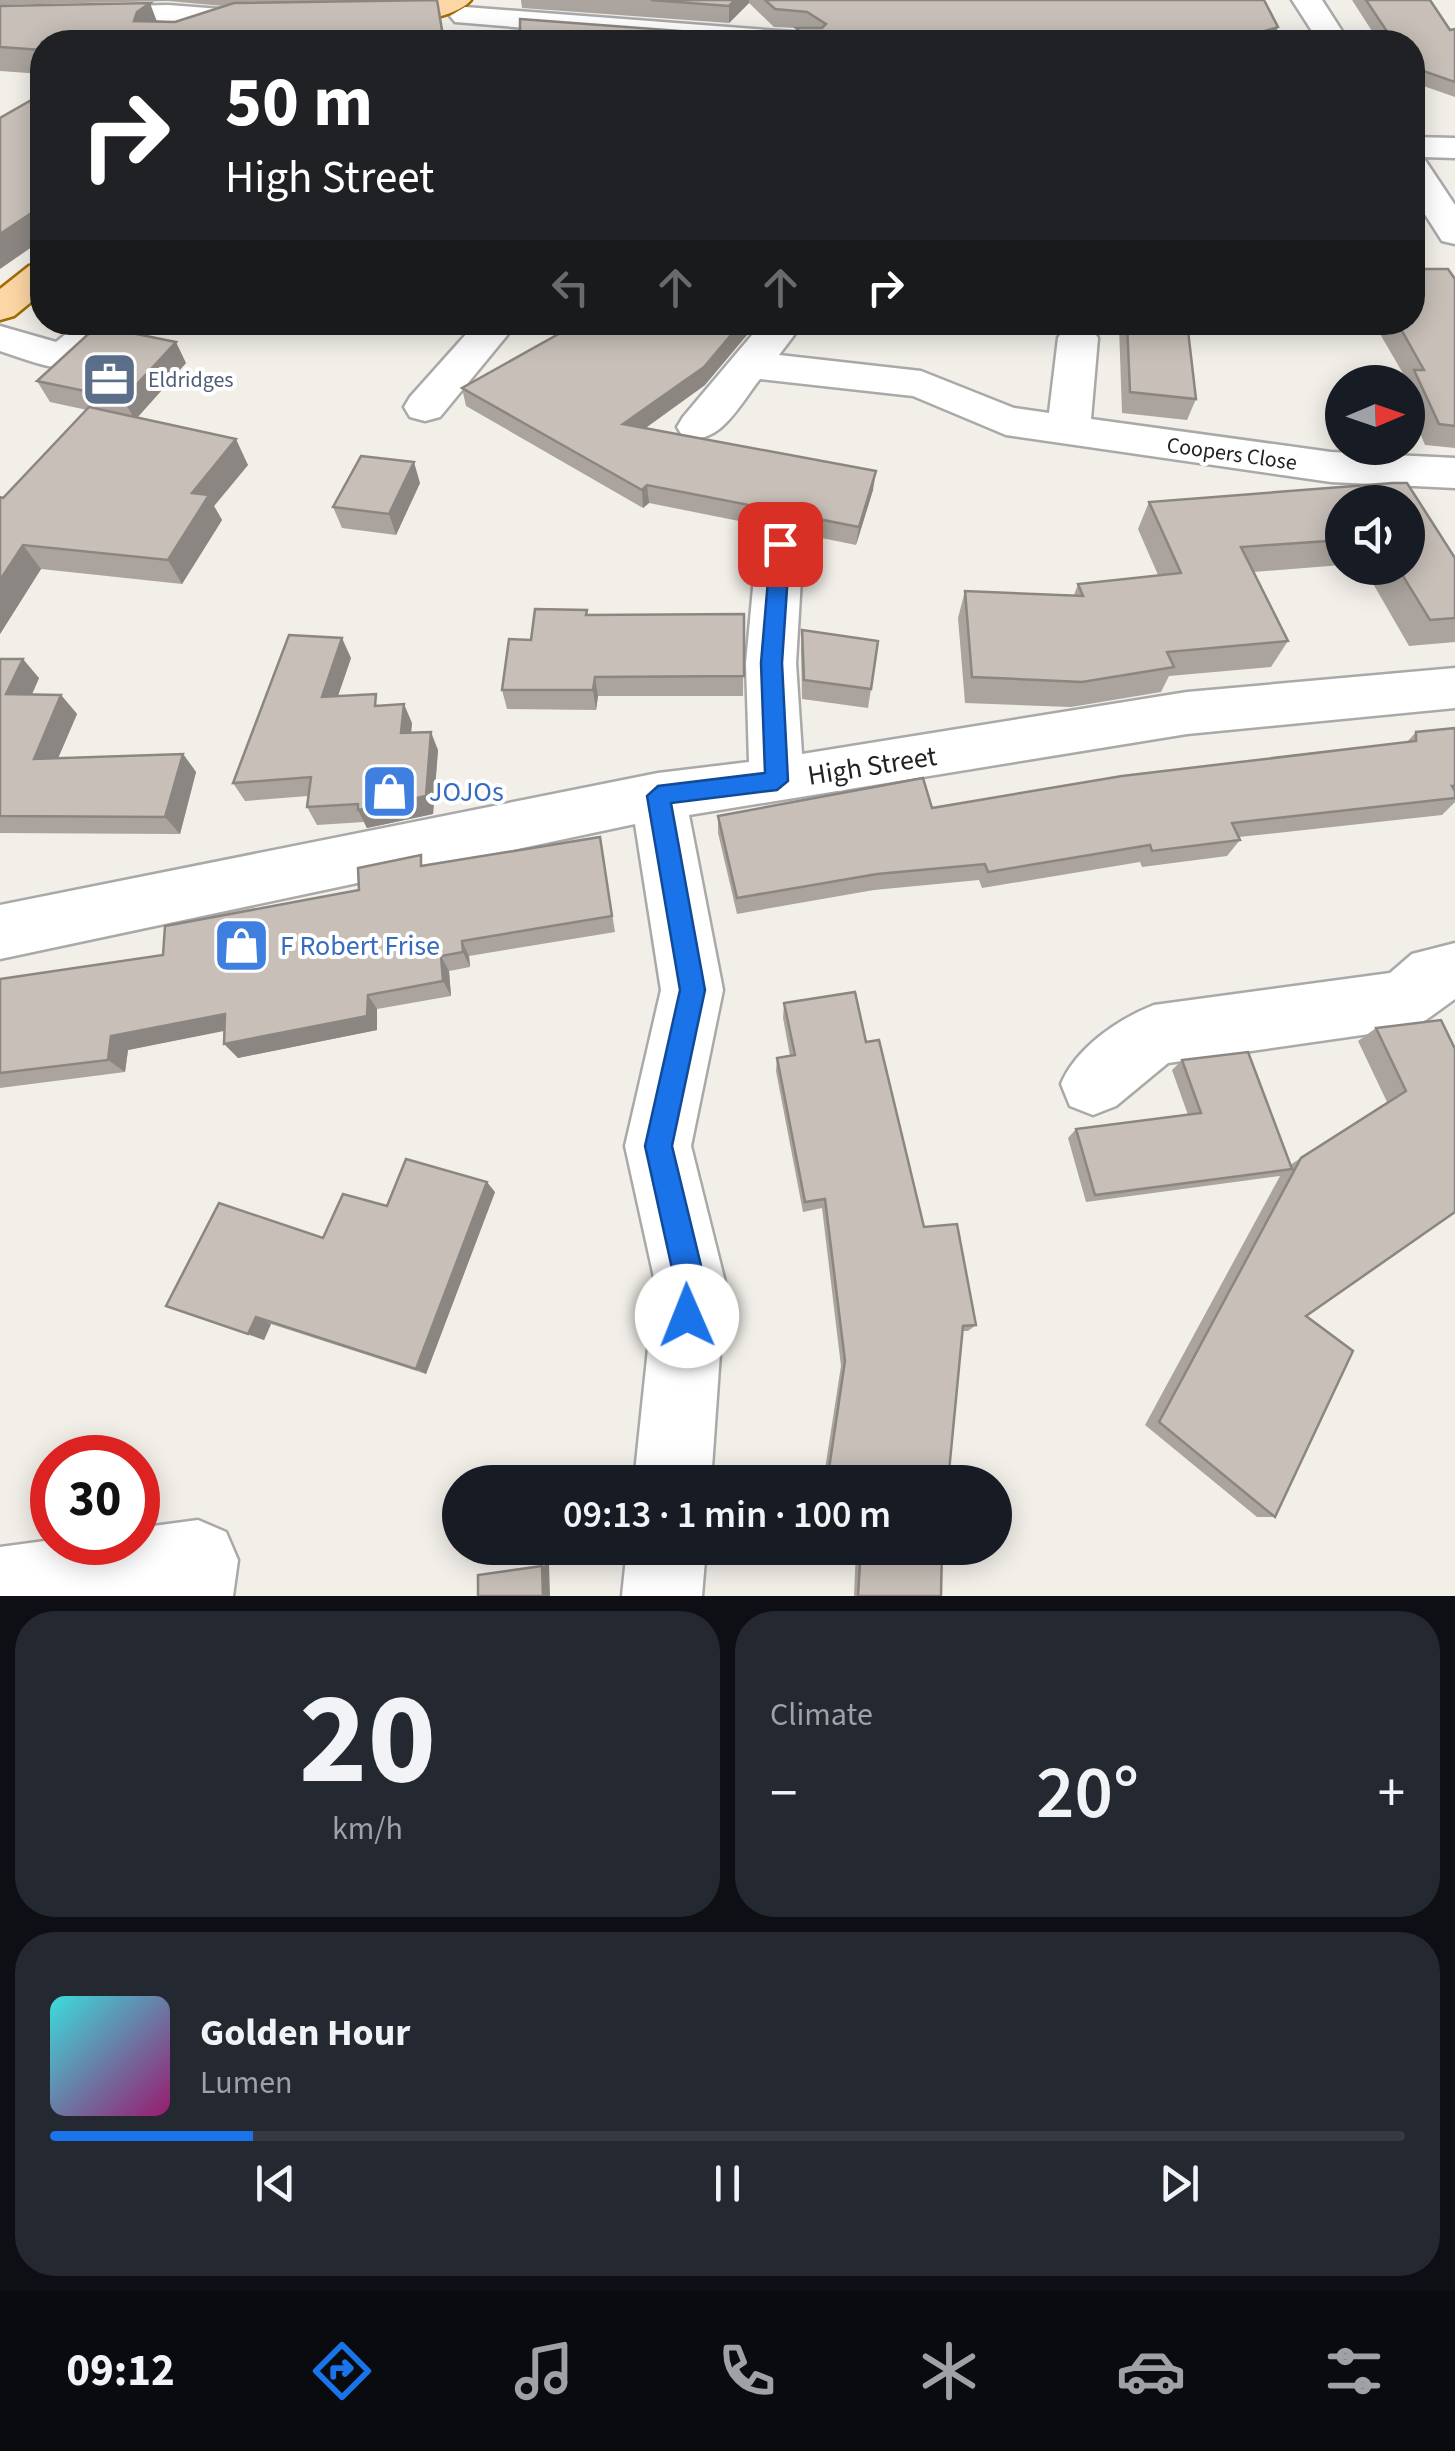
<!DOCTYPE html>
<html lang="en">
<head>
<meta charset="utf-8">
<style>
  body { margin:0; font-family:"Source Sans 3",sans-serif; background:#242831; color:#f1f3f6; height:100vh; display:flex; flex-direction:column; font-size:38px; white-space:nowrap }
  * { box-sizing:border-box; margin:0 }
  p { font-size:32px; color:#9ea1a6 }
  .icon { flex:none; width:55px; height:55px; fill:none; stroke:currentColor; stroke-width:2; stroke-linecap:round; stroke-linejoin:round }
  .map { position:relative; height:1596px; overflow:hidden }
  .side { display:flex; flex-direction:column; gap:15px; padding:15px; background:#0d0f14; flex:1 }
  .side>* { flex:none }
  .hud { position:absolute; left:30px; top:30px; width:1395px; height:305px; border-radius:40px; box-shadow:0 5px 25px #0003; background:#202124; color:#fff; overflow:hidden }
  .needle { width:65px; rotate:88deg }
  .tools { position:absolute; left:1325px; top:365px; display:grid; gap:20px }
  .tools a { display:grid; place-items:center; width:100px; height:100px; border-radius:50%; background:#171b24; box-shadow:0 5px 25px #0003; font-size:50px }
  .speed { position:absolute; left:30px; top:1435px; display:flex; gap:20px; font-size:50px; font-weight:700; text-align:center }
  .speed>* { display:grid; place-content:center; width:130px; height:130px; border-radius:50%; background:#171b24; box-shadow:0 5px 25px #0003; line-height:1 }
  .speed .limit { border:15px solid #d22; background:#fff; color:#111 }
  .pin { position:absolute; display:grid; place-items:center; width:85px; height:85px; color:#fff; margin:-42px; border-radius:20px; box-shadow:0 5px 15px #0006 }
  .me { position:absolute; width:110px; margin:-55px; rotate:359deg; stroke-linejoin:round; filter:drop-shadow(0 0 8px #0008) }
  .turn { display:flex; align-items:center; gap:35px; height:210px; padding:0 30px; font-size:45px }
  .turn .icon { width:130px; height:130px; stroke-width:2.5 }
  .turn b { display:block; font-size:70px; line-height:85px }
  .lanes { display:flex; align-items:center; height:95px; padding:0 30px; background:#0003; justify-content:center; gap:50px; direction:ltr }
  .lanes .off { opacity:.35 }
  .big { font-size:75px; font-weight:600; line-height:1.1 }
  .side .card { flex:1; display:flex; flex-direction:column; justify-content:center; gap:15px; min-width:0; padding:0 35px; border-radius:40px; background:#242831 }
  .side .dial { align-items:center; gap:0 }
  .dial b { font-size:130px; line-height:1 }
  .song { display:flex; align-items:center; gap:30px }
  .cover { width:120px; height:120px; border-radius:15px; background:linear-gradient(135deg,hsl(180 70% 55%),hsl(320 70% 35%)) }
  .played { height:10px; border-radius:5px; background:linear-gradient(90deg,#1a73e8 15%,#363941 15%) }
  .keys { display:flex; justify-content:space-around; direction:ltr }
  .heat { display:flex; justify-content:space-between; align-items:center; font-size:55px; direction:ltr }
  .side .tiles { flex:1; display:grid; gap:15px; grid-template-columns:1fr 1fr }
  .card:last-child { grid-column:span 2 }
  .trip { position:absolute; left:442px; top:1465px; width:570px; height:100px; border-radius:50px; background:#171b24; box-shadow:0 5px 25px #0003; font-weight:600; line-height:100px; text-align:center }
  .tabs { display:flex; height:160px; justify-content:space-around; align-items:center; background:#090b0e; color:#9ea1a6 }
  .tabs .icon { width:70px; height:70px }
  .tabs .selected { color:#1a73e8 }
  .tabs b { font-size:45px; color:#f1f3f6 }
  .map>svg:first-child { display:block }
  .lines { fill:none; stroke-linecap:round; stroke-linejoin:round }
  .minor-casing { stroke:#a9a9a9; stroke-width:5 }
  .major-casing { stroke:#a06b00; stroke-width:5 }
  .minor { fill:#fff; fill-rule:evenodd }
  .major { fill:#fcd6a4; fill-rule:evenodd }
  .wall { fill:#aba49e }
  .shaded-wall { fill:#8b8681 }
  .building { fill:#c7bfb8; stroke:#8b8681; stroke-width:2.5 }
  .route { fill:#1a73e8; stroke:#114b97; stroke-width:2.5 }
  .labels { text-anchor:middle; stroke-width:8; stroke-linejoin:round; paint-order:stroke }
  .far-service-label { font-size:22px; fill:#4e5e75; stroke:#fff; text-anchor:start }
  .far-street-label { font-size:22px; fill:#222; stroke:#fff }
  .street-label { font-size:28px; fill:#222; stroke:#fff }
  .shop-label { font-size:28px; fill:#366cbe; stroke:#fff; text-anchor:start }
</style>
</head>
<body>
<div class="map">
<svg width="1455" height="1596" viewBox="0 0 1455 1596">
  <rect width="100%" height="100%" fill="#f2efe9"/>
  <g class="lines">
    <defs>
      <g id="minor">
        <path d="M1292,0H1322L1349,42H1319Z"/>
        <path d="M168,5L221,9L236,18L221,27L168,23L0,27V9Z"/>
        <path d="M465,7L806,33L821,42H694L455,22L450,16Z"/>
        <path d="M1412,137L1455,138V158L1423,157L1455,205V244L1442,241L1412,194Z"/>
        <path d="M68,322L120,326C80,384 57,370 0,351V326L56,342L72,329Z"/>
        <path d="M477,322H518L440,417L425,421L410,417L404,407L410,397Z"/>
        <path d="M763,322H804L779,355L921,371L1014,408L1049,413L1058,338L1064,329L1078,326L1092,329L1098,338L1091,419L1331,452L1455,458V488L1331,482L1006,435L913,396L760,379C739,405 720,447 683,437L677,427L683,417Z"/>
        <path d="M780,528L797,533L803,545L796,663L802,754L1187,692L1455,668V708L1187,734L689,815L723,990L691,1146L725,1282L711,1482H634L655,1282L625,1146L661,990L635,824L0,959V905L658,773L749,762L746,663L757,545L763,533Z"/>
        <path d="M1455,943V999L1426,1020L1404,1029L1168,1063L1116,1106L1093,1115L1070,1106L1061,1084C1076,1048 1118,1019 1154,1005L1390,973L1412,954Z"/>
        <path d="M198,1520L226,1532L238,1560L233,1596H0V1547L52,1540L138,1542V1528Z"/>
        <path d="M627,1548H706L702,1596H622Z"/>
      </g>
      <g id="major">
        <path d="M431,0H471C454,22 365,34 348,12C365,0 407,10 431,0Z"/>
        <path d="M42,263V293L14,316L0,320V289L29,266Z"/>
      </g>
    </defs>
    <use href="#minor" class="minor-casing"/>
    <use href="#major" class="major-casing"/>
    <use href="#minor" class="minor"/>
    <use href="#major" class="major"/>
  </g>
  <g class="wall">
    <path d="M0,0H437L444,42H42V74L0,71V6L175,22L223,6L168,1L0,5Z"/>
    <path d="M521,0H1264L796,37V28L774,27L749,3L729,23L522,8Z"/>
    <path d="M1352,0H1430L1450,30L1455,29V97L1412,82V42H1379Z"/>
    <path d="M1455,279V448L1425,445L1408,405V382L1373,322H1412Z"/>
    <path d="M1121,322H1187L1196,399L1187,420L1122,413L1119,327Z"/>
    <path d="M186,363L137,418L248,465L214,506L222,520L182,584L41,569L0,634L3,498L87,410L50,402L37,381Z"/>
    <path d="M705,385L645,428L873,490L856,545L802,534L781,524L769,527L649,503L643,508L466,406L462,388Z"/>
    <path d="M420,483L396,535L342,528L333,507Z"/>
    <path d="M1393,483L1455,558V642L1409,646L1364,568H1408V502H1342V565L1253,572L1288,641L1271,667L1169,676L1161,692L1071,707L965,703L958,618L965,591L1074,595L1078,584L1158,575L1138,529L1149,502Z"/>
    <path d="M744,614L743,696H598L596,710L507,709L502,690L531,640L587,615Z"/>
    <path d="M802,630L871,689L868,708L802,699L801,650Z"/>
    <path d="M351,658L338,696L381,706L412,723L411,733L438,750L433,814L367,828L364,822L317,825L307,807L308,796L245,801L233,783Z"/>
    <path d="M0,659L39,678L32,695H61L77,714L58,758L183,754L196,772L180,834L0,833Z"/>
    <path d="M1455,728V802L1442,815L1239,837L1240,840L1227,856L1142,867L1140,862L982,888L979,880L874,890L737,914L718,833V816L932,808L1407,742L1416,732Z"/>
    <path d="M600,837L615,932L469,956L470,967L449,971L451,996L377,1009V1030L238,1058L225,1030L128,1050L125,1072L0,1088V979L163,955L359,890L426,865Z"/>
    <path d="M784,1003L866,1042L924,1227L976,1325L968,1331H962L948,1482H823L841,1366L822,1208L803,1212L776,1071L777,1058L790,1056L783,1018Z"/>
    <path d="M1441,1020L1306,1316L1275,1517H1257L1145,1425L1280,1176L1086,1202L1068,1138L1076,1129L1188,1115L1172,1070L1182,1060L1290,1165L1387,1102L1358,1041L1376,1028Z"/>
    <path d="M495,1192L426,1374L271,1324L264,1340L166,1306L323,1238L387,1206Z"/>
    <path d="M856,1548H942L941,1596H854Z"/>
  </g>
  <g class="shaded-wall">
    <path d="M735,0H749V3L729,23V6Z"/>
    <path d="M150,3L159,27L134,21L137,12Z"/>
    <path d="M1278,27L1272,42H1229V41Z"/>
    <path d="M707,33L708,42H699Z"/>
    <path d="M42,206V240L0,269V234Z"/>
    <path d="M742,322H758L705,385L625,443L623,424Z"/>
    <path d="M176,342L186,363L135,420L123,399Z"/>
    <path d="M236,439L248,465L214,506L222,520L182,584L168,560L192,493Z"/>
    <path d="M414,462L420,483L396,535L389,514Z"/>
    <path d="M876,471L873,490L856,545L859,527Z"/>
    <path d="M647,485L649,503L643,508L642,490Z"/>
    <path d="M782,506L781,524L769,527V509Z"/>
    <path d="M23,545L41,569L0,634V580Z"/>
    <path d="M342,638L351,658L331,716L322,697Z"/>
    <path d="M23,659L39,678L23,713L6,694Z"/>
    <path d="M595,677L598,696L596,710L593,690Z"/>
    <path d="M61,695L77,714L50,777L34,759Z"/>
    <path d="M404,704L412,723L409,752L401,733Z"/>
    <path d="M431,732L438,750L433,814L367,828L358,810Z"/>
    <path d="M183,754L196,772L180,834L165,817Z"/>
    <path d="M462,941L469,956L470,967L463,952Z"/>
    <path d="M441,956L449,971L451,996L443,981Z"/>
    <path d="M368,995L377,1009V1030L238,1058L224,1044Z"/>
    <path d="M225,1014L239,1028L128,1050L125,1072L108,1060L111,1036Z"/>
    <path d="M487,1182L495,1192L426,1374L416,1369Z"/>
    <path d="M256,1317L271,1324L264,1340L248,1334Z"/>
    <path d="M549,1564L550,1596H543L542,1566Z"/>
  </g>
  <g class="building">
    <path d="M437,0L444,42H42V50L0,47V6L150,3L137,12L134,21L175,22L234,3Z"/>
    <path d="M651,0H735L729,6Z"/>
    <path d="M765,0H1264L1278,27L1229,42H791L800,32L796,28H822L826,24L807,12L775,9Z"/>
    <path d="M1366,0H1430L1450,30L1455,29V82L1412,67V42H1394Z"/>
    <path d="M520,19L707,33L699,42H520Z"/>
    <path d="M42,94V206L0,234V118Z"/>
    <path d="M1412,269H1448L1455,279V426L1439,424L1414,370H1424L1397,322H1412Z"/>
    <path d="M580,322H742L704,367L623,424L876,471L859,527L803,516L782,506L769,509L647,485L642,490L462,388Z"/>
    <path d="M1127,322H1187L1196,399L1130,392Z"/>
    <path d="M97,326L176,342L123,399L37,381Z"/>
    <path d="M89,407L236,439L192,493L209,495L168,560L23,545L0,580V497L3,498Z"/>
    <path d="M361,456L414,462L389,514L333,507Z"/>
    <path d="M1393,483H1407L1455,558V618L1430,620L1398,568H1408V502H1342V540L1241,547L1288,641L1167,652L1174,667L1082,682L972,677L965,591L1083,596L1078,584L1181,573L1149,502Z"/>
    <path d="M535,609L587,610L586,615L744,614V676L595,677L593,690H502L509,639L531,640Z"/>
    <path d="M802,630L878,641L871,689L804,680Z"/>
    <path d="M289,635L342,638L322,697L376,694L375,706L404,704L401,733L431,732L426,796L358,810V804L307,807L311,777L233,783Z"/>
    <path d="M0,659H23L6,694L61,695L34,759L183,754L165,817L0,816Z"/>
    <path d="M1455,728V786H1452L1455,791V798L1232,823L1240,840L1152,851L1150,845L988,872L985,864L877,874L737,898L718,816L923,778L932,808L1122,776L1416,741V732Z"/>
    <path d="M600,837L612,916L462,941L463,952L441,956L443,981L368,995L367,1016L224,1044L225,1014L111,1036L108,1060L0,1073V979L163,955L165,926L359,890L358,868L421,855V866Z"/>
    <path d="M855,992L866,1042L879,1040L924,1227L957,1224L976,1325L963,1326L948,1482H827L845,1361L825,1199L805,1202L777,1058L795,1055L784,1003Z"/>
    <path d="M1441,1020L1455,1049V1212L1306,1316L1353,1351L1275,1517L1159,1422L1301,1158L1406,1091L1376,1028Z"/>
    <path d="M1248,1052L1292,1169L1095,1195L1076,1129L1201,1113L1182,1060Z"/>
    <path d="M406,1159L487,1182L416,1369L256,1317L248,1334L166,1306L219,1203L323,1238L343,1194L387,1206Z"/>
    <path d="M861,1548H942L941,1596H858Z"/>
    <path d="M542,1566L543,1596H478V1575Z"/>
  </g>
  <path class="route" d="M780,538L790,544L782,663L788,781L777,790L671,803L705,990L672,1146L705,1282L697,1326L687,1330L677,1326L672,1316L675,1282L645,1146L680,990L647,796L658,786L765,773L761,663L771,544Z"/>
  <defs>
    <symbol id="office-square" viewBox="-11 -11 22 22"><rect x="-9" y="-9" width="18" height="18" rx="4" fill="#5c6f8a" stroke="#fff"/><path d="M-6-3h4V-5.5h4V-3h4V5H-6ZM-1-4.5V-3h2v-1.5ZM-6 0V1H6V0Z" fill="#fff"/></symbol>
    <symbol id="shop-square" viewBox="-11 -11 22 22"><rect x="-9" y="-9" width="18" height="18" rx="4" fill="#3f7fe0" stroke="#fff"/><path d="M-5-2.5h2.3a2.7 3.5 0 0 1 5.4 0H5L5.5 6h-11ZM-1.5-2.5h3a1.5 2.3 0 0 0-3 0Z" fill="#fff"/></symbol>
  </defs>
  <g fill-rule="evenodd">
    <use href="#office-square" x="78" y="348" width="63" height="63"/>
    <use href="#shop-square" x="358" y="760" width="63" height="63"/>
    <use href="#shop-square" x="210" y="914" width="63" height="63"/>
  </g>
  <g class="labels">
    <g class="far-service-label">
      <text x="148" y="387">Eldridges</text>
    </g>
    <g class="far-street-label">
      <text transform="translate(1232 453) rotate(8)" y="8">Coopers Close</text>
    </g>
    <g class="street-label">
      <text transform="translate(872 765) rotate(-9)" y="10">High Street</text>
    </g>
    <g class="shop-label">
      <text x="429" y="801">JOJOs</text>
      <text x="280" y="955">F Robert Frise</text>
    </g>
  </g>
</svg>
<div class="tools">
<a><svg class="needle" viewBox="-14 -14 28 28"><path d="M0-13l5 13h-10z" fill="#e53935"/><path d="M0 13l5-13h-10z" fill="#9ea1a6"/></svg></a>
<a><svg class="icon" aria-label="sound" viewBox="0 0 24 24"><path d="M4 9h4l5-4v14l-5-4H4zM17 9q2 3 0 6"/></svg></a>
</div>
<div class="speed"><div class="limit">30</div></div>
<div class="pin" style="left:780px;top:544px;background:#d93025"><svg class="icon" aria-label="arrive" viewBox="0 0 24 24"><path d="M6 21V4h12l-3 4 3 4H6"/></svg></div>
<svg class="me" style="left:687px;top:1316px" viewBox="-20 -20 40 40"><circle r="19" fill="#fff"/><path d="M0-13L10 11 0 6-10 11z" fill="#1a73e8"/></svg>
<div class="trip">09:13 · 1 min · 100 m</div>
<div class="hud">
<div class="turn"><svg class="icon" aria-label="right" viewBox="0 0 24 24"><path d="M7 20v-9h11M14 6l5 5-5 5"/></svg><div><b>50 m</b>High Street</div></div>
<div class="lanes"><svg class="icon off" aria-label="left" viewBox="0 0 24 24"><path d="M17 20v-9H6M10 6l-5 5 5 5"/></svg><svg class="icon off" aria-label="ahead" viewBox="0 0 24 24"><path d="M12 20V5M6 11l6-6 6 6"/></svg><svg class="icon off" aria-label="ahead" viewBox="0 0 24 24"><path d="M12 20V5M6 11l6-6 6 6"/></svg><svg class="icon" aria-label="right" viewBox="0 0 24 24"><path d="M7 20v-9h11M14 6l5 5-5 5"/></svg></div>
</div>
</div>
<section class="side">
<div class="tiles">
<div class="card dial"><b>20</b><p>km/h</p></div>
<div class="card"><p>Climate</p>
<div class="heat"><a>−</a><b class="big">20°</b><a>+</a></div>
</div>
<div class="card">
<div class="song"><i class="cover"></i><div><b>Golden Hour</b><p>Lumen</p></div></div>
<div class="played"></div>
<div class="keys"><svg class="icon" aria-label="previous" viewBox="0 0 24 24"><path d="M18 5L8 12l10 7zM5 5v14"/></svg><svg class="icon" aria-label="pause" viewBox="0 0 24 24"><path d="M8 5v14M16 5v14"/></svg><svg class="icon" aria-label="next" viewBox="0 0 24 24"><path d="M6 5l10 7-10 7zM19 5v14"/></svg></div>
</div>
</div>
</section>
<nav class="tabs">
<b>09:12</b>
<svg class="icon selected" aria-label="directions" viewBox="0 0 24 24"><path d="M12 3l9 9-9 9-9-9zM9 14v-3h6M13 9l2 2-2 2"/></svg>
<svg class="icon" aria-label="music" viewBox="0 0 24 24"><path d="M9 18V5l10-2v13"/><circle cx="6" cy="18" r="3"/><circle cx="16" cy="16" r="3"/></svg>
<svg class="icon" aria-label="phone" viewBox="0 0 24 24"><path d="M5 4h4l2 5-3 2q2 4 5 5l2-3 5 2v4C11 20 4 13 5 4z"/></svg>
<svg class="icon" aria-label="climate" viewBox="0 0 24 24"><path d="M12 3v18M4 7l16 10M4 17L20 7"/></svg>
<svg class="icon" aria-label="car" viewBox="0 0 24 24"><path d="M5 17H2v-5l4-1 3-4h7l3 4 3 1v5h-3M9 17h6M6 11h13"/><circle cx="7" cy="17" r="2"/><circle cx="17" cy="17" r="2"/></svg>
<svg class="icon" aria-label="filters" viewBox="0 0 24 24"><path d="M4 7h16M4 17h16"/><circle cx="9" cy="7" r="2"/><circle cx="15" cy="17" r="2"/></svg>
</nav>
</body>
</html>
